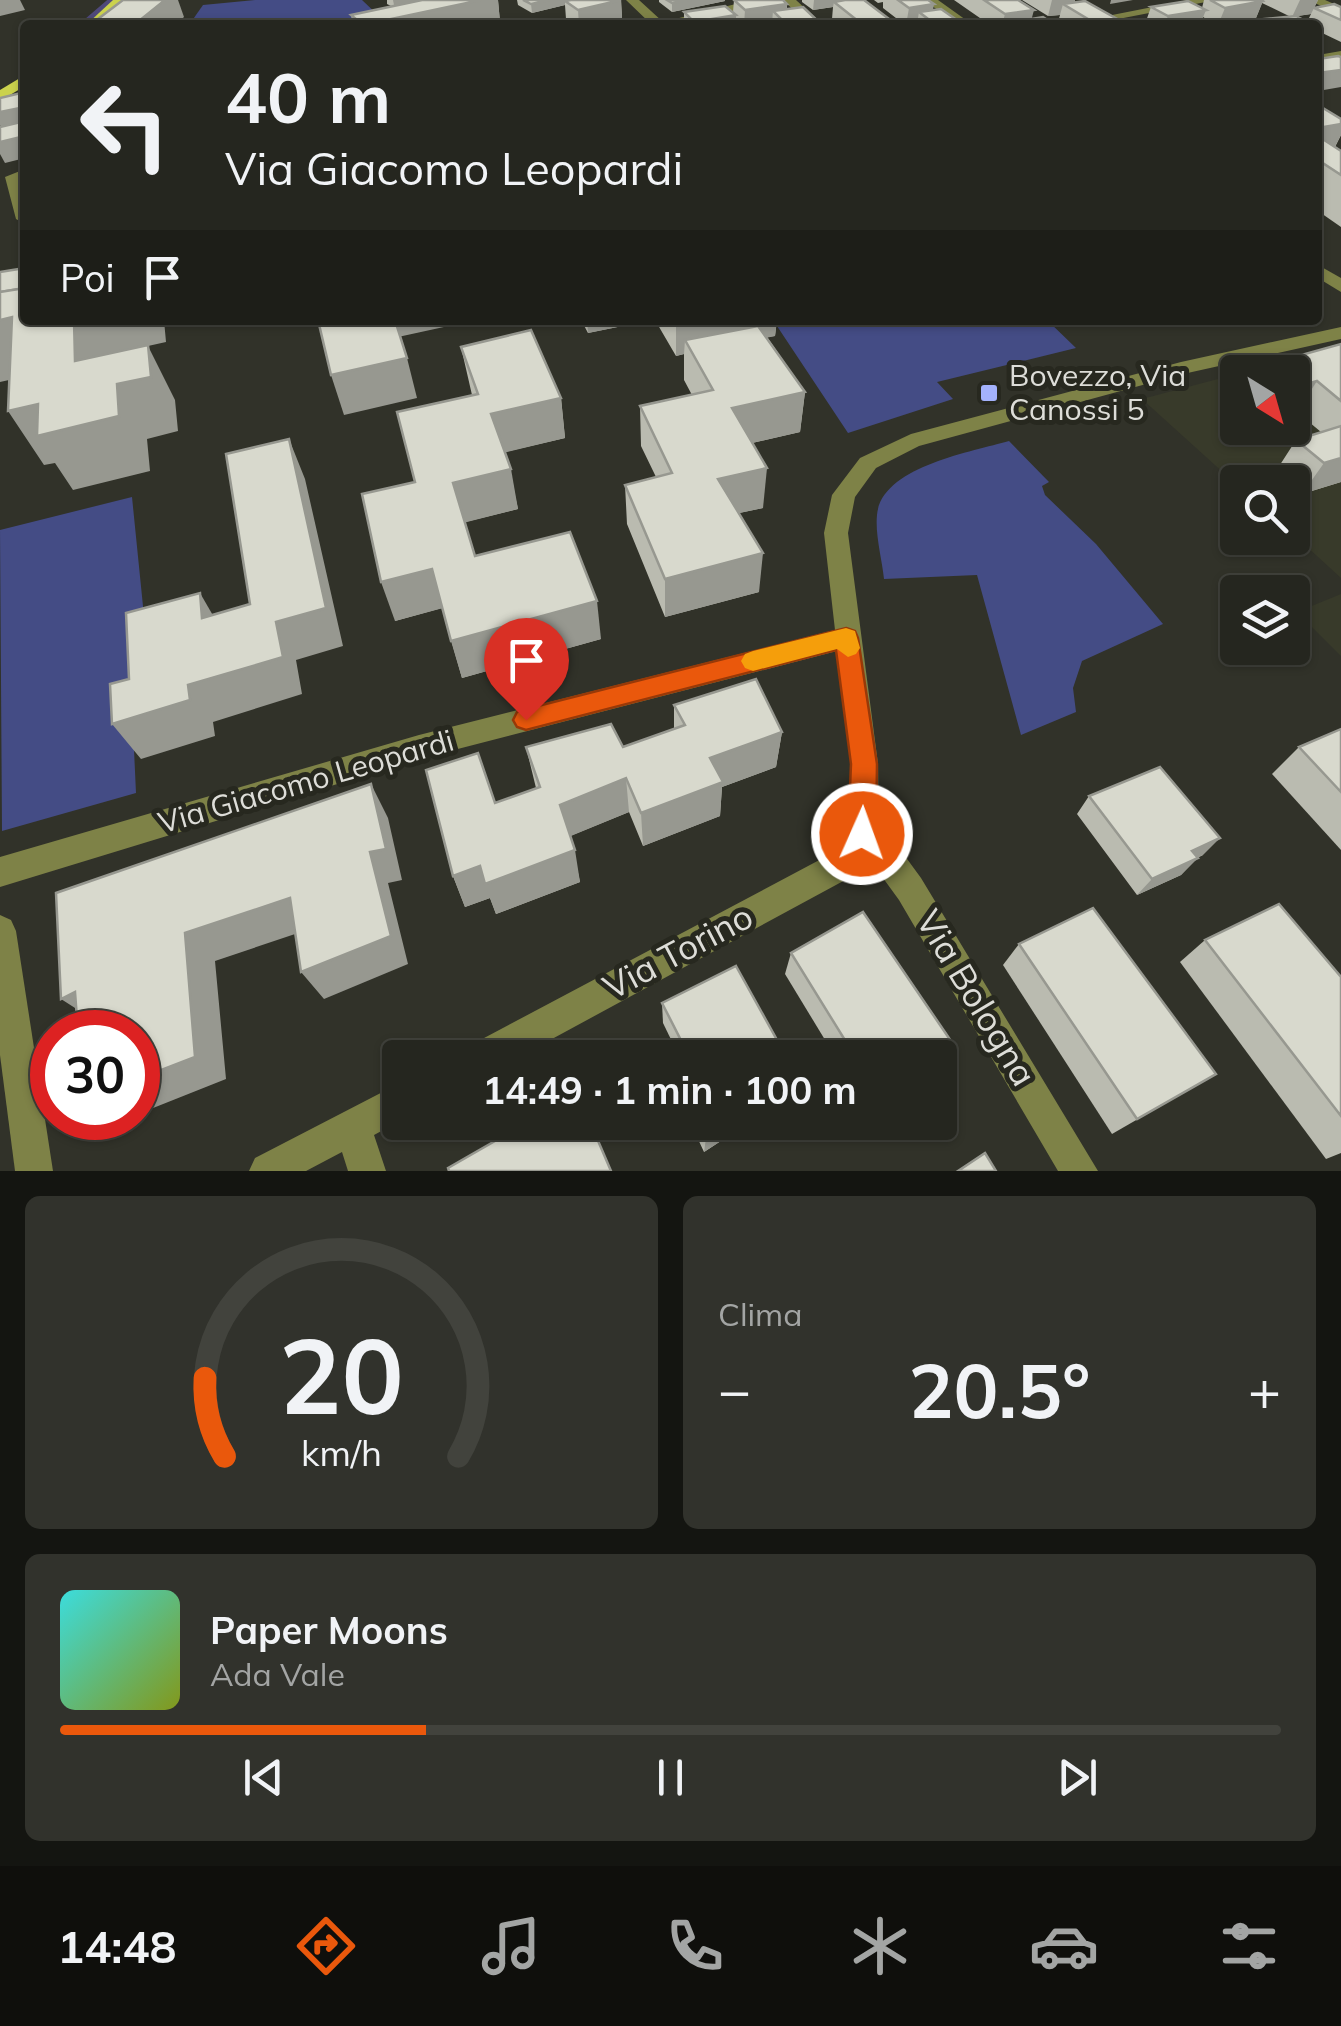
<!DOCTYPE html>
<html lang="it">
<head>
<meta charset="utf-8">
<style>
  body { margin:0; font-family:Mulish,sans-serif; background:#31322c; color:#f1f3f6; height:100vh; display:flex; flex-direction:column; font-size:38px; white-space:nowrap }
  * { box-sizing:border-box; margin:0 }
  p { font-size:32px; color:#a3a5a4 }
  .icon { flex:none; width:55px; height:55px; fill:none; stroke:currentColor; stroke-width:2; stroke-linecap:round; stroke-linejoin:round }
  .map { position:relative; height:1171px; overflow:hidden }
  .side { display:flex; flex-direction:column; gap:25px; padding:25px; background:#141511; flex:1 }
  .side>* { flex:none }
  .guide { position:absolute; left:20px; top:20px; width:1302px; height:305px; border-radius:10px; box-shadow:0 2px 8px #0004,0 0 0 2px #42433d; background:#25261f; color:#f1f3f6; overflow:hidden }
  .needle { width:65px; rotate:143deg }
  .buttons { position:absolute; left:1220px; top:355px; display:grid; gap:20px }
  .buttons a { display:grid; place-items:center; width:90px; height:90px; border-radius:10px; background:#25261f; box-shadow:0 2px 8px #0004,0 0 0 2px #42433d; font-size:50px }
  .speed { position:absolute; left:30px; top:1010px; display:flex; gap:20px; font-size:50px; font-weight:700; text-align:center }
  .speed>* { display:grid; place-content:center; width:130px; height:130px; border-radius:50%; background:#25261f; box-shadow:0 2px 8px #0004,0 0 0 2px #42433d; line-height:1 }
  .speed .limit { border:15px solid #d22; background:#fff; color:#111 }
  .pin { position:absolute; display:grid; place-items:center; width:85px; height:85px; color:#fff; margin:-102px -42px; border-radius:50% 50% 50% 0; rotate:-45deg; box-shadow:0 0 10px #0007 }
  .pin .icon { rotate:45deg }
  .me { position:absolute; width:110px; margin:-55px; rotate:2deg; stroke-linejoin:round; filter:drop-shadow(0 0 8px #0008) }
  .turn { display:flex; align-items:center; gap:35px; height:210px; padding:0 40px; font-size:45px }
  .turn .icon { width:130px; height:130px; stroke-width:2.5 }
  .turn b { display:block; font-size:70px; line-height:85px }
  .then { display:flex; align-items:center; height:95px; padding:0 40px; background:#0003; gap:20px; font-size:38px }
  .big { font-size:75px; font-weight:700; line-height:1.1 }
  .side .card { flex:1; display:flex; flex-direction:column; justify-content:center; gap:15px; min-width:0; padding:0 35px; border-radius:15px; background:#31322c }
  .side .dial { align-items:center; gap:0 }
  .dial svg { height:260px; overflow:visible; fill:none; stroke:#42433d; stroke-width:7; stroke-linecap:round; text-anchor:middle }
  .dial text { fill:#f1f3f6; stroke:none }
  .song { display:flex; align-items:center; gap:30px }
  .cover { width:120px; height:120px; border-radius:15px; background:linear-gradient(135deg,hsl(180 70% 55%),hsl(70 70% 35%)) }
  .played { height:10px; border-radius:5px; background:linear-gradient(90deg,#ea580c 30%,#42433d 30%) }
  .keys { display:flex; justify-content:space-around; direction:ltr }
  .heat { display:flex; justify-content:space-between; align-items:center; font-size:55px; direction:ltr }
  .side .tiles { flex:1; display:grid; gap:25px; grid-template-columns:1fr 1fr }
  .card:last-child { grid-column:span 2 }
  .trip { position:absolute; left:382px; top:1040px; width:575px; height:100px; border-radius:10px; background:#25261f; box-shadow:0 2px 8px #0004,0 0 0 2px #42433d; font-weight:700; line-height:100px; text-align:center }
  .menu { display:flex; height:160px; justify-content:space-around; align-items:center; background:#0f0f0c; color:#a3a5a4 }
  .menu .icon { width:70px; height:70px }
  .menu .active { color:#ea580c }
  .menu b { font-size:45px; color:#f1f3f6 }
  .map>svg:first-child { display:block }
  .built { fill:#383a2a }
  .green { fill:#444c85 }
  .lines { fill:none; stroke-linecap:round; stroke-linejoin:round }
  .stream { stroke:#4f497a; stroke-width:5 }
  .minor { fill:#7e8247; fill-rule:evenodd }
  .major { fill:#cbd24d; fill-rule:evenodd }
  .wall { fill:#babbb0; fill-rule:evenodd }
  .shaded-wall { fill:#979890 }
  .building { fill:#d8d9cd; stroke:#979890; stroke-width:2.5 }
  .route { fill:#ea580c; stroke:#983908; stroke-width:2.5 }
  .slow { fill:#f59e0b }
  .poi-dot { fill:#a4b2fc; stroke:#27281f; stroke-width:4 }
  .labels { text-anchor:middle; stroke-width:10; stroke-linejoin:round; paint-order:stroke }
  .poi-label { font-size:30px; fill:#ddddd8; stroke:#27281f; text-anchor:start }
  .street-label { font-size:30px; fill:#ddddd8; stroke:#27281f }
  .near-street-label { font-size:35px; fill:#ddddd8; stroke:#27281f }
</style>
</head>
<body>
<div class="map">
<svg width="1341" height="1171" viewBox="0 0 1341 1171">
  <rect width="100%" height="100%" fill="#313229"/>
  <g class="built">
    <path d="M1341,346V578L1293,534L1292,482L1237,485L1142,399L1237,374L1238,428H1292V372H1242Z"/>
    <path d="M1341,594V656L1297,612Z"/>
  </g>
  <g class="green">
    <path d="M255,0H362L381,18L348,25H189L203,5Z"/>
    <path d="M773,320H1047L1076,348L937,382L953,399L848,433Z"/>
    <path d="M1009,441L1049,482L1042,486L1045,495L1096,544L1163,624L1082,661L1073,688L1076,712L1021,735L977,575L884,579C882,559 875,535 877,515C881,467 971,452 1009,441Z"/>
    <path d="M132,497L146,636L129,641L136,793L2,831L0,530Z"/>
  </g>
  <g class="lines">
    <path class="stream" d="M82,25L111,0"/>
    <g class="minor">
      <path d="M626,0H639L663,22L752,0H773L681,25H652Z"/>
      <path d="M783,0H796L823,25H809Z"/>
      <path d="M924,0H938L973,25H958Z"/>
      <path d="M1188,0H1216L1108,21L1102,17Z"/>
      <path d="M1309,0H1325L1341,7V16Z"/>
      <path d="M1341,51V59L1318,63V55Z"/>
      <path d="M25,169L22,180L25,224L16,219L5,177Z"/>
      <path d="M1318,265L1341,278V292L1318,278Z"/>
      <path d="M1341,327V339L1183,374L919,446L876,468L855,497L848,533L878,764L879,828L891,837L921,878L1098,1171H1058L899,900L867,856L847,879L517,1058H464L469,1046L825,857C835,848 846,840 849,827C859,789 842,693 837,651L419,759L0,887V857L419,735L835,630L824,533L832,495L860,458L911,434L1181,362Z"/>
      <path d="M0,915L11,920L16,931L53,1171H15L0,1055Z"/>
      <path d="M400,1083V1121L374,1135L386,1171H348L342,1152L306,1171H249L255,1158Z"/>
    </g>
    <g class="major">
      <path d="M113,0H126L100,25H86Z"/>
      <path d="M25,75V86L0,101V90Z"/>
    </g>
  </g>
  <g class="wall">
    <path d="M387,0H498L500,22L488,25H353L351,15L391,6L387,4Z"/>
    <path d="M517,0H621L622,18L591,25H575L566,19L565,5L532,13L518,5Z"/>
    <path d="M659,0H725V1L672,12L659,2Z"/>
    <path d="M734,0L787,4V9L822,25H772V23L741,25L736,21V25H684V12H733Z"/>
    <path d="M802,0H864L897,25H839L832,19L833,7L813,10L802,2Z"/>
    <path d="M874,0H928L933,10L964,25H905L883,8V2L878,3Z"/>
    <path d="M954,0H1018L1031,19L1055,25H990Z"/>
    <path d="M1022,0H1075V2L1128,25H1063L1058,22L1060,15L1048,16Z"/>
    <path d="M1204,0H1318L1314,8L1341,7V42L1318,31V25H1252L1254,20L1291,17L1262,3L1256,18L1221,25L1145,24L1151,7L1202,8ZM1311,14L1307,22L1297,16ZM1203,17L1211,22L1200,24Z"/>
    <path d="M1318,105L1341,119V135L1335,147L1341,151V227L1318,211Z"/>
    <path d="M581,320H652L588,333Z"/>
    <path d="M655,320H777L775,336L767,337L805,392L800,432L752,443L763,508L739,513L759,592L665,617L627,524L625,485L656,477L641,446L640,406L692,395L684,380V354L676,356Z"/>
    <path d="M1341,344V482L1302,494L1292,486V482H1289L1276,471L1296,440L1321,432L1297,412L1292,414V372H1270L1276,362Z"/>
    <path d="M461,347L561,398L565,438L505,452L518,509L465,522L475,556L601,639L462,678L442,608L395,621L415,482L472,395Z"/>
    <path d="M674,705L782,732L776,767L722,787L720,816L643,846L629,812L570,836L580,882L496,914L490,898L465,907L453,876L495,803L536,788L526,747H623L674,730Z"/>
    <path d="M1341,729V850L1272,774L1299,747Z"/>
    <path d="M1089,796L1203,855L1197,858L1181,875L1137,895L1077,814Z"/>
    <path d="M1205,940L1341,977V1153L1326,1159L1180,962Z"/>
    <path d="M1019,944L1216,1074L1112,1134L1003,965Z"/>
    <path d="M791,953L940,1058H836L785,974Z"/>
    <path d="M662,1003L787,1058H680L663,1023Z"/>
    <path d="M690,1122H750L704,1152Z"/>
  </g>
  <g class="shaded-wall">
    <path d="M0,0H20L25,10L0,16Z"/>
    <path d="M165,0H178L184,17L175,25H134Z"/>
    <path d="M393,0H443L395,10Z"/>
    <path d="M481,0H498L500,22L488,25H363Z"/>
    <path d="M550,0H573L565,1V5L532,13L531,4Z"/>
    <path d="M621,0L622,18L591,25H579L578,10Z"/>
    <path d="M691,0H725V1L672,12V3Z"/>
    <path d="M814,0H852L834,2L833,7L813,10Z"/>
    <path d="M1052,0H1075L1073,10L1063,4L1060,15L1048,16Z"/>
    <path d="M1111,0H1133L1110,4Z"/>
    <path d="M1300,0H1318L1311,14L1292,17Z"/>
    <path d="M1263,1L1256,18L1218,25L1225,8Z"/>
    <path d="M787,4L786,21L773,11L772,23L744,25L745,10Z"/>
    <path d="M934,4L931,21L919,12L917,24L906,25L909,8Z"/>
    <path d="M1034,10L1030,25L1019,21L1018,25H1002L1005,14Z"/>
    <path d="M1206,10L1200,25H1164L1168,16Z"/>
    <path d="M736,15V25H694V22Z"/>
    <path d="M1341,70V87L1318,91V73Z"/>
    <path d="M25,107V128L4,133L0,125V112Z"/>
    <path d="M1341,124V135L1328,160L1318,162V128Z"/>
    <path d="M25,136V158L5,163L0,154V142Z"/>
    <path d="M12,317L45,372L0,382V320Z"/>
    <path d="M74,320H164L166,342L148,346L175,400L178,431L147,439L150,471L73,490L55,463L44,465L8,411L117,384L75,361Z"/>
    <path d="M393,320H476L398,337Z"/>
    <path d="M587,320H652L588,333Z"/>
    <path d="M676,320H777L775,336L692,353L685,340L684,354L676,356Z"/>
    <path d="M407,358L417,398L344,415L331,375Z"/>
    <path d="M1317,381L1297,412L1292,414V403L1304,385Z"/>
    <path d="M805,392L800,432L730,448L732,408Z"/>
    <path d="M561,398L565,438L499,454L491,414Z"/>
    <path d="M289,439L305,479L343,646L296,660L302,694L213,722L215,736L141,759L112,724L276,622Z"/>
    <path d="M1341,458V482L1302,494L1324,463Z"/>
    <path d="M767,468L763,508L716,518L718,479Z"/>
    <path d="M511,469L518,509L463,523L453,483Z"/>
    <path d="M763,553L759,592L665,617V579Z"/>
    <path d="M432,569L443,608L395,621L381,582Z"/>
    <path d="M200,593L222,631L202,618Z"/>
    <path d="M597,601L601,639L462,678L451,641Z"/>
    <path d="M782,732L776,767L722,787L720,816L643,846L641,813L710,758Z"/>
    <path d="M626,778L629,812L566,838L560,805Z"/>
    <path d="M371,784L388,818L402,880L388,883L408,964L324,999L301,972L370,852Z"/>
    <path d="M1220,838L1203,855L1175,868L1192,851Z"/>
    <path d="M575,850L580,882L496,914L490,898L465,907L453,876L480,866Z"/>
    <path d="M1198,858L1181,875L1137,895L1152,879Z"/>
    <path d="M290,898L313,928L215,961L226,1079L138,1114V1079L185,933Z"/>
    <path d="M75,992L100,1024L61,999Z"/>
    <path d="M953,1044L940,1061V1058H933Z"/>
    <path d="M730,1122H750L704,1152L706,1138Z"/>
  </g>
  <g class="building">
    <path d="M123,0H165L134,25H90Z"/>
    <path d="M422,0H481L363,25L351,15Z"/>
    <path d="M523,0H550L531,4Z"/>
    <path d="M571,0H621L578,10L565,1Z"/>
    <path d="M667,0H691L672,3Z"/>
    <path d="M734,0H783L787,4L745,10Z"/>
    <path d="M845,0H864L897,25H863L834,2Z"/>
    <path d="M898,0H928L934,4L909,8Z"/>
    <path d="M984,0H1018L1034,10L1005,14Z"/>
    <path d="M1210,0H1262L1263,1L1225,8Z"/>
    <path d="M1085,1L1128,25H1098L1063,4Z"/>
    <path d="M1188,1L1206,10L1168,16L1151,7Z"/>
    <path d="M1334,4L1341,7V20L1314,8Z"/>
    <path d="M725,6L736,15L694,22L684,12Z"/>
    <path d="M803,7L822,25H787L773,11Z"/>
    <path d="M941,9L964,25H936L919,12Z"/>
    <path d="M1296,16L1313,25H1264L1254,20Z"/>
    <path d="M1043,17L1055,25H1025L1019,21Z"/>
    <path d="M546,20L549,25H520Z"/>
    <path d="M1214,21L1221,25H1192Z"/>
    <path d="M1338,56L1341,57V70L1318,73V59Z"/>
    <path d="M25,92V107L0,112V98Z"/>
    <path d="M1318,105L1341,119V124L1318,128Z"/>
    <path d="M25,121V136L0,142V127Z"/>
    <path d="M1318,136L1341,151V175L1321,162L1318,163Z"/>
    <path d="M25,268V288L0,292V272Z"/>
    <path d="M25,288V320H74L75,361L148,345L151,377L117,384L119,416L37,436L38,404L8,411L12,317L0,320V292Z"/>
    <path d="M318,320H395L407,358L331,375Z"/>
    <path d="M758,326L805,392L732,408L767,468L718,479L763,553L665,579L625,485L672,473L640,406L713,390L685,340Z"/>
    <path d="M531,330L561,398L491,414L511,469L453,483L475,556L570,532L597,601L451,641L432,569L381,582L362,494L415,482L397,412L478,394L461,347Z"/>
    <path d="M1341,344V401L1317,381L1304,385L1292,376V372H1288L1276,362Z"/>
    <path d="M1341,426V458L1324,463L1296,440Z"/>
    <path d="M289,439L326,608L276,622L283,657L188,685L190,700L112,724L110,684L129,679L126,613L200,593L202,618L250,604L226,454Z"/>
    <path d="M756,679L782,732L710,758L723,782L641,813L626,778L560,805L575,850L485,884L480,866L453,876L426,770L478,753L495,803L540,787L526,747L611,724L623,747L685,725L674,705Z"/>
    <path d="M1341,729V792L1299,747Z"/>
    <path d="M1160,767L1220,838L1192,851L1198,858L1152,879L1089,796Z"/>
    <path d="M371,784L386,849L370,852L391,936L301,972L290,898L185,933L195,1057L138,1079V1032H78L75,992L61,999L56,893Z"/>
    <path d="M1279,904L1341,977V1116L1205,940Z"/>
    <path d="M1093,908L1216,1074L1137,1119L1019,944Z"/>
    <path d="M863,912L953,1044L933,1058H856L791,953Z"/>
    <path d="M736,966L787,1058H690L662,1003Z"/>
    <path d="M528,1122H590L611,1171H449L448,1168Z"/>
    <path d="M699,1122H730L706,1138Z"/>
    <path d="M985,1153L996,1171H958Z"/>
  </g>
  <path class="route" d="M846,628L855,631L858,638L877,764L876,834L872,843L862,847L852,843L848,834L851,764L836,650L526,730L517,727L513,720L517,712L526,709Z"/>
  <path class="slow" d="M846,628L855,631L860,648L856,654L848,657L837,649L753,671L745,668L741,661L745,654L753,651Z"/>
  <rect class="poi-dot" x="979" y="383" width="20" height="20" rx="5"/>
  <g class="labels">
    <g class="poi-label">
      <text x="1009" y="386">Bovezzo, Via<tspan x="1009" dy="34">Canossi 5</tspan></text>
    </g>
    <g class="street-label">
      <text transform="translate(306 782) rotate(-16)" y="10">Via Giacomo Leopardi</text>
    </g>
    <g class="near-street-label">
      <text transform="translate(678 952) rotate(-28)" y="12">Via Torino</text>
      <text transform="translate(976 998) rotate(59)" y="12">Via Bologna</text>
    </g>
  </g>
</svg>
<div class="buttons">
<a><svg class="needle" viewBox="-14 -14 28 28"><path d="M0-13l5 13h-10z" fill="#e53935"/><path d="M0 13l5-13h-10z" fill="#a3a5a4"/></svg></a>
<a><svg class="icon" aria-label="search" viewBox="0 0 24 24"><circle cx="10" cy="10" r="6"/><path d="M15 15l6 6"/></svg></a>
<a><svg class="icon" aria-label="layers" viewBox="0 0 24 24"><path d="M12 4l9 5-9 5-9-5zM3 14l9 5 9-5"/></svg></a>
</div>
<div class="speed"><div class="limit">30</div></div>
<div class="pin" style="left:526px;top:720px;background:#d93025"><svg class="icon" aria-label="arrive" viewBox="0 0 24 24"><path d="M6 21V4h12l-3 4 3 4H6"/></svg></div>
<svg class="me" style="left:862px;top:834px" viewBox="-20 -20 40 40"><circle r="17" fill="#ea580c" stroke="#fff" stroke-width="3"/><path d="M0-11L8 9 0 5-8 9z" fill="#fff"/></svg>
<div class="trip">14:49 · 1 min · 100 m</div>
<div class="guide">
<div class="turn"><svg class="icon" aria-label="left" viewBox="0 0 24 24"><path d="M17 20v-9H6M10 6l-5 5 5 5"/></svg><div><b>40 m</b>Via Giacomo Leopardi</div></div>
<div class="then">Poi<svg class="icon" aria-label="arrive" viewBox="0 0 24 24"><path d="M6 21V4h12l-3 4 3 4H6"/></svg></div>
</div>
</div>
<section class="side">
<div class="tiles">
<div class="card dial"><svg viewBox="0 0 100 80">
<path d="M14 69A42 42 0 1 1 86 69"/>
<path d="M14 69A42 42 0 0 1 8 45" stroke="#ea580c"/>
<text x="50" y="56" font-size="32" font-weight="700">20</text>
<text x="50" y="72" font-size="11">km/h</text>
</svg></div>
<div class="card"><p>Clima</p>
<div class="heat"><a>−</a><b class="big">20.5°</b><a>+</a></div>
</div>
<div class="card">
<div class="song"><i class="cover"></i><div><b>Paper Moons</b><p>Ada Vale</p></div></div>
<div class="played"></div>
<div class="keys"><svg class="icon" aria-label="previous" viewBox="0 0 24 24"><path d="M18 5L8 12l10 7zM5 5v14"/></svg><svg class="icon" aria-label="pause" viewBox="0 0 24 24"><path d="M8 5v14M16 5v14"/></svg><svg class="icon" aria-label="next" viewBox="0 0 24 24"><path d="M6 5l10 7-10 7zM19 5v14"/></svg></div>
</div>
</div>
</section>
<nav class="menu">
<b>14:48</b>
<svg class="icon active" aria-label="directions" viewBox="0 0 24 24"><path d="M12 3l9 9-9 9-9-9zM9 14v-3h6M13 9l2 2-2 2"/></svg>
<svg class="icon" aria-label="music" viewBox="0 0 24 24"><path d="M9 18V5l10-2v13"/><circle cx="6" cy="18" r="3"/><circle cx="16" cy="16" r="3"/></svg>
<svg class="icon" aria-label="phone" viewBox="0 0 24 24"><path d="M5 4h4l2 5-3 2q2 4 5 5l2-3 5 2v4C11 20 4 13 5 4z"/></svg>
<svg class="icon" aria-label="climate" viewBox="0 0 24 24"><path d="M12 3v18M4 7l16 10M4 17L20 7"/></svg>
<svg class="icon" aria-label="car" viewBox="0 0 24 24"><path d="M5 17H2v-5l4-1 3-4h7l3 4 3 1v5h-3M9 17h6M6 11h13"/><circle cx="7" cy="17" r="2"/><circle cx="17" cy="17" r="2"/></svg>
<svg class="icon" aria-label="filters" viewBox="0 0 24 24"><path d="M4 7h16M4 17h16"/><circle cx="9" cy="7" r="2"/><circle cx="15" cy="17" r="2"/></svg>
</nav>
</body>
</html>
